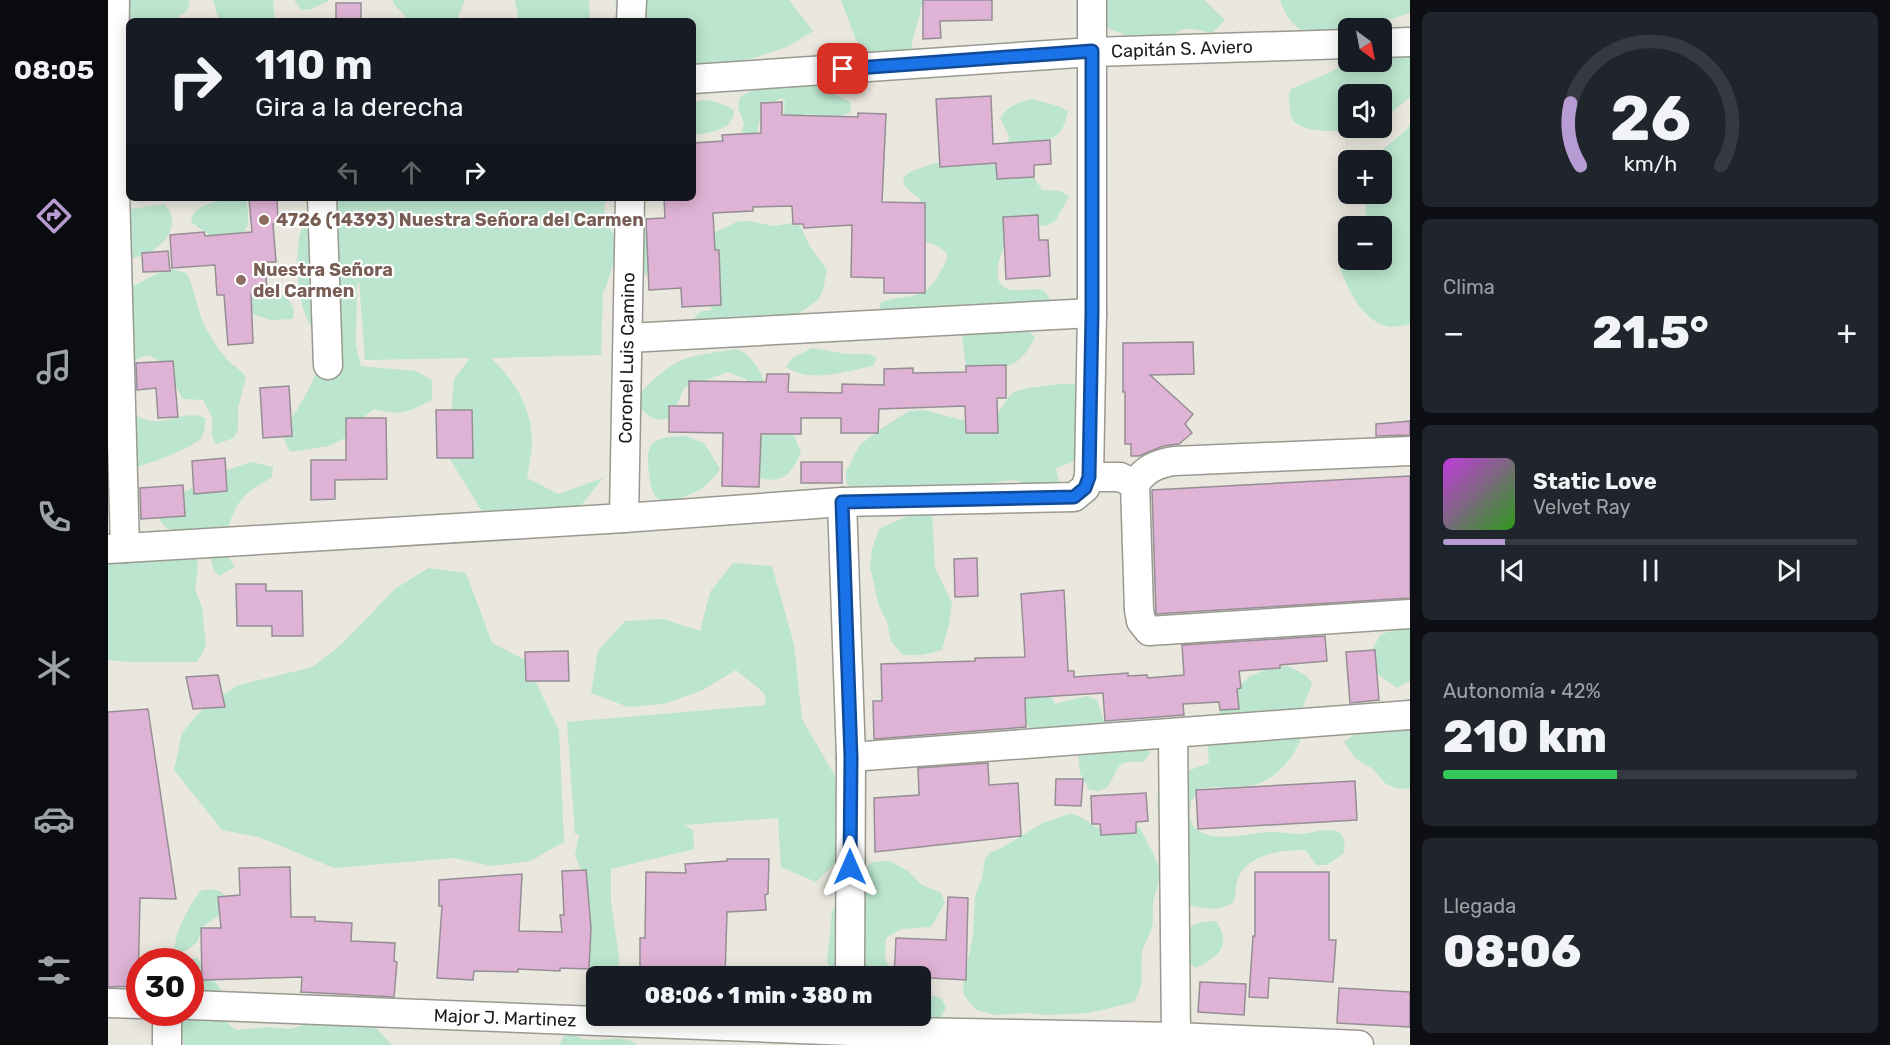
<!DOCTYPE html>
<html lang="es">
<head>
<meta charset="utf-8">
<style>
  body { margin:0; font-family:Rubik,sans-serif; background:#20242c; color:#f1f3f6; height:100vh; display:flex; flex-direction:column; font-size:22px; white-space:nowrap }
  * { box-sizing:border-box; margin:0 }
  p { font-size:20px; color:#9ea1a6 }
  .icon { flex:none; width:33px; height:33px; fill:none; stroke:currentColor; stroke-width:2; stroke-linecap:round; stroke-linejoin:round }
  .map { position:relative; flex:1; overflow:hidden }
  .details { display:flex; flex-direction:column; gap:12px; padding:12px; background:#0d0f14; width:480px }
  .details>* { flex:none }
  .guide { position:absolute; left:18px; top:18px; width:570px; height:183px; border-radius:9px; box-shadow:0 3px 15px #0003; background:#171b24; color:#f1f3f6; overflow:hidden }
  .needle { width:39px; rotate:148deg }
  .fabs { position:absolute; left:1230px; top:18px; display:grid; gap:12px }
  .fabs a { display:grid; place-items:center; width:54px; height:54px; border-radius:9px; background:#171b24; box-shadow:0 3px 15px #0003; font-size:30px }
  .speed { position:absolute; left:18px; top:948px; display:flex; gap:12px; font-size:30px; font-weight:700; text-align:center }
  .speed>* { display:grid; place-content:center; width:78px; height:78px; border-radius:50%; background:#171b24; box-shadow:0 3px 15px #0003; line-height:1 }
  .speed .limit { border:9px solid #d22; background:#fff; color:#111 }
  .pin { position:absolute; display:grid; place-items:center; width:51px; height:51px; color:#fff; margin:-26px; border-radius:12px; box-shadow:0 3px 9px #0006 }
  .me { position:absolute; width:66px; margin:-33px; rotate:0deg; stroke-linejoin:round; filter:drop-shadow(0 0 4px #0008) }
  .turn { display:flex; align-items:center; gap:21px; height:126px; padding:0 30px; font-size:27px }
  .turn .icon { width:78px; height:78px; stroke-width:2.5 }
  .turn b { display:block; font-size:42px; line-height:51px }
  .lanes { display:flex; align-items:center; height:57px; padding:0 30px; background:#0003; justify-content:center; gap:30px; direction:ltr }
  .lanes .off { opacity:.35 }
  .big { font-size:45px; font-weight:800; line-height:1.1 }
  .details .widget { flex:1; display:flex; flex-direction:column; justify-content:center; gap:9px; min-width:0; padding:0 21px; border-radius:9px; background:#20242c }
  .details .dial { align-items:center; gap:0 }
  .dial svg { height:156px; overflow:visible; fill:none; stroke:#363941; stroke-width:7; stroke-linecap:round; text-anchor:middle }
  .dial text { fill:#f1f3f6; stroke:none }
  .song { display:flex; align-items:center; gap:18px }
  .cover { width:72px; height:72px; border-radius:9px; background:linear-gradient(135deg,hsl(290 70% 55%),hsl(110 70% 35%)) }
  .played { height:6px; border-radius:3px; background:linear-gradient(90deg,#b69cd2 15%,#363941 15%) }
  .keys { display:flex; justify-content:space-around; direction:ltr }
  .heat { display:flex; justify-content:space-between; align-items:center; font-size:33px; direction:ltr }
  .charge { height:9px; border-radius:4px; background:linear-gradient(90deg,#34c759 42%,#363941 0) }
  .trip { position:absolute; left:478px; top:966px; width:345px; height:60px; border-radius:9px; background:#171b24; box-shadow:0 3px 15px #0003; font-weight:800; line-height:60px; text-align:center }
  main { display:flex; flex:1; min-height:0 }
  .tab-bar { display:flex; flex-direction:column; width:108px; justify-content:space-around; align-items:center; background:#090b0e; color:#9ea1a6 }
  .tab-bar .icon { width:42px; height:42px }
  .tab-bar .on { color:#b69cd2 }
  .tab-bar b { font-size:27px; color:#f1f3f6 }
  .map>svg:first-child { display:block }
  .green { fill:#bbe5ce }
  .building { fill:#dfb3d5; stroke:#968e94; stroke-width:1.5 }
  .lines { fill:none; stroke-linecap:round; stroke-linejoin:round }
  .minor-casing { stroke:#9a9990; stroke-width:31 }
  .minor { stroke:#fff; stroke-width:28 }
  .route-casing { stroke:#114b97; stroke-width:15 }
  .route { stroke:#1a73e8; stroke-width:10 }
  .education-dot { fill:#8d6e63; stroke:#fff; stroke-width:2 }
  .labels { text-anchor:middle; stroke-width:4.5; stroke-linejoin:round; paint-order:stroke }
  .street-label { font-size:18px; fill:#1d1c19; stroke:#fff }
  .education-label { font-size:18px; font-weight:bold; fill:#785e54; stroke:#fff; text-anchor:start }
</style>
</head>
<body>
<main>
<nav class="tab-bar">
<b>08:05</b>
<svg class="icon on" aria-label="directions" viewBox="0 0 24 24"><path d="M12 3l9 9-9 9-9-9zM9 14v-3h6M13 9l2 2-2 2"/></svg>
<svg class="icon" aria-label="music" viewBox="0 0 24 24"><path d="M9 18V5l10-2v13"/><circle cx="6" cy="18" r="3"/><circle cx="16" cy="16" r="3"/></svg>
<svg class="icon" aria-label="phone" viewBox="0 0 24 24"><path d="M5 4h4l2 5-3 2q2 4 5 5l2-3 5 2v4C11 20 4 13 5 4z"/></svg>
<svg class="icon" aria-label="climate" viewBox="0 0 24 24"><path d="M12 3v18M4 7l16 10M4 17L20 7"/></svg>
<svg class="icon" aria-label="car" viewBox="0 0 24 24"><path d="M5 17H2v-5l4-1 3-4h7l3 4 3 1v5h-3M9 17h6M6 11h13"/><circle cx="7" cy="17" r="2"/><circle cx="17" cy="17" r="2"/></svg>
<svg class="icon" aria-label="filters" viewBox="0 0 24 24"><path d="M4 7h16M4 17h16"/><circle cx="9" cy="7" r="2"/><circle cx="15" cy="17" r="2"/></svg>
</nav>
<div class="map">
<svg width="1302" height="1045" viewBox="0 0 1302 1045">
  <rect width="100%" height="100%" fill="#e9e7de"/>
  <g class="green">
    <path d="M17,0H79L82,2L79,11L71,16V21H21L19,44L21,53L20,81L11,79Z"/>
    <path d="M105,0H165L167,21H111Z"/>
    <path d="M186,0H220L221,1L203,9L194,10Z"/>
    <path d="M285,0H357L350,17L346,21H302L285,3Z"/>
    <path d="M407,0H481L482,21H411Z"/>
    <path d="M507,0H681L705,31L679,47L595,74H585V21H518L508,7Z"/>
    <path d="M733,0H815L799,64L759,54L748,40Z"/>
    <path d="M994,0H1096L1117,20L1104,33L1085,29H1075L1048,44L1028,45L1013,33L1003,30L995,23Z"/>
    <path d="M1172,0H1302V13L1267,24L1205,36C1189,31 1177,17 1172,0Z"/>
    <path d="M1302,53V97L1274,120V94H1240V128H1251C1236,132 1191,135 1183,117C1182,114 1183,110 1182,107C1181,98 1179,97 1183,89L1223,72L1240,61L1274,62V56Z"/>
    <path d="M705,85C712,88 736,98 742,102L743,112L732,117L697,114L678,130L676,111L677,102L674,98C652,106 649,123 649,144L633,134L636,124L630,107L632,97C653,84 680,85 705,85Z"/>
    <path d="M924,99C936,103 950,104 960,111C954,135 951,137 928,143L919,166L934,190L953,191L961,197L947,221L939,226L929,225L897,243C892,257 879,288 906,290C916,291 925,288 935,290L941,297V307L920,330L927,337C910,373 892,368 858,368L853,326L771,312L773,302C799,293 816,303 831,274C836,264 839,265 839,253L831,247L812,239V199L797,187L795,178L802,172L821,165L830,163L847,165L899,145L901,136L892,118C900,107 911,101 924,99Z"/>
    <path d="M594,100C604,100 618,104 626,111C625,131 602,132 587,135L585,133V103Z"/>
    <path d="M1302,124V324C1296,325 1289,327 1283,327C1256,324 1240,290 1232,268L1240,253V260H1274V226H1255L1258,221L1257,194H1274V160H1263L1299,129Z"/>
    <path d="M128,198L138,200C143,229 141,231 116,245L83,222C84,219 84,216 86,213C94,203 117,199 128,198Z"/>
    <path d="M212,198H497L496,224C517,233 503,273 497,289L495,290L493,355L383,358C407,381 423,406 424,441C424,453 421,466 419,478L450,494L495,478L458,524H382L340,456L346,379L362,358L257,360L251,281L249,287L248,346L253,366L308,371L324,380V400C300,412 293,416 266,409L251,421L239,437L221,446L182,452L174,434C186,413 205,389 210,364C215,343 201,328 195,308C189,287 186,245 195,225C199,216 207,208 212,198Z"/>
    <path d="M57,204C70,220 64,236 48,248C38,256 20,259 7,263L3,215L23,209Z"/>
    <path d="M639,221L667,226L685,223L693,227L701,245L719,270L715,290L710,300L691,313L652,324L590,327L586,318L593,311L603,310L604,301L603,234L629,222Z"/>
    <path d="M537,228L546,264L532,281V229Z"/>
    <path d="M60,268L78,273C88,289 88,309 97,326C102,337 110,349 118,358C124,366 133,369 138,377L130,408V429L126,438L108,444L104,436V417L95,400L75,399C63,379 49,339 23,364L19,410C27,414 35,421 45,421C63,423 79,410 97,418C97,425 97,431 94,437C88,447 30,469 18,469C11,470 6,467 0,464V305L8,295Z"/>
    <path d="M149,286C164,287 193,300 184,319L163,320L140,313L135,290Z"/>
    <path d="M704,348L738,354H760L769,358L765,366C737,371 703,384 678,367L685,358Z"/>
    <path d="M629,349C645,356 651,369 658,385L641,388L638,379L620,372L576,388L564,417C549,423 543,418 531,407L530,397C540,383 560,365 577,359C593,353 612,352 629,349Z"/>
    <path d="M951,384H980L982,456L948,468L953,490L917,492L914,482L904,480L834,491L744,489L738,482V472L751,446L768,432L801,411L817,410L872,425C892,420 892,404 905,393C910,388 941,386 951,384Z"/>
    <path d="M676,431L685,434L693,452C684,473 676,484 651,478L648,437Z"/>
    <path d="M578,436L596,443L612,469C598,491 578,498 554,502C543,493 543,487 541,473C536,439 547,437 578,436Z"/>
    <path d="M144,462L165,467L164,477C138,493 129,498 120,528C118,535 114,544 117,551C119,556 124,562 127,567L111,576L105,569L101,549L68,531L58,528L52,520C67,489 113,471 144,462Z"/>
    <path d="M824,511L827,568L844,603L841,625L834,650L815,655H795L783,641L779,622L771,606L762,567L764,549L771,529L804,514Z"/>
    <path d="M0,545L88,550L90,568L87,589L94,608L98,646L89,662H22L0,660Z"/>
    <path d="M625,563L664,566L686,644L694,719L731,783L735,855L708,882L673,867L670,818L576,825L585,830L586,849L503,869V901L511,958V976H491L480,964L474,872L467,855L471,834H467L459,722L658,705L656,693L628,670L593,691L555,704L520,707L483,693L490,651L517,621L555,619L592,631L602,592Z"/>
    <path d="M320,568L358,573L384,643L417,660L451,730L456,842L422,861L384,866L346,858L226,868L151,837L114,830L66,770L74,733L98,705L131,685L205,667L234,644L287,589Z"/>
    <path d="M1302,626V681L1289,688L1261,668L1264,650L1273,634Z"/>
    <path d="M1180,666L1197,675L1204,682C1202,693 1195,702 1193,713C1191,722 1195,733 1192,741C1184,760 1166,781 1145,785C1129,788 1111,786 1094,788L1083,801C1082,810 1080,822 1087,828C1106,845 1143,832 1165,832C1174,832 1184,834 1193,834C1212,832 1241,819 1236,853L1219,865H1209L1197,850C1175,850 1144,853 1132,874C1127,882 1128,893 1126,902C1108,914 1087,907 1068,901L1052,816C1046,804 1050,791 1055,780L1101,763L1098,728L1124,698L1135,682L1142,676L1162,668Z"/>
    <path d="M920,681L938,687L947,704L979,696L989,700L999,731H922L911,705Z"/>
    <path d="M1302,724V789L1287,788L1278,784L1265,769L1247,758L1236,742C1255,726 1278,726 1302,724Z"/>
    <path d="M1038,744L1042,753L1035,762C1007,760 1012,766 1000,787L991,791L981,790L972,773L970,754L976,748Z"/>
    <path d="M961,814C980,816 983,829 995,829C1008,830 1019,823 1032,828C1038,841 1049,857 1051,871C1052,882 1047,893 1045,903C1044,911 1046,919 1044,927C1042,936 1035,944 1034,953C1032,973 1038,982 1026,1002L981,1013L939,1015L918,1013L888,1015L868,1010L856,995L855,986L865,934L867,896L874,878L877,859L883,852L892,849L935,823Z"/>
    <path d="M782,861L800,871L814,885L833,893L837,902L823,927L793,929L778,938L777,958L784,976H724L719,961L724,912L734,893L764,862Z"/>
    <path d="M102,889L112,891L118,898L114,914L98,924L92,932L90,941L82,948L66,957C66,931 79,911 92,891Z"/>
    <path d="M1108,921C1125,947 1110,956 1088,968L1067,953C1079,930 1079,922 1108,921Z"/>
    <path d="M89,958L118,996L121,1025L129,1030L160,1027L182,1029L193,1026L201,1021L249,1023L267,1027L284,1045H76L68,1013L82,1012V962L76,961Z"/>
    <path d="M813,992L833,998L838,1007L830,1025L761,1027L744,1016H813Z"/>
    <path d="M459,1031C464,1034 471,1038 477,1039C496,1043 513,1032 530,1045H451Z"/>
  </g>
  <g class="building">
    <path d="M815,0H884V20L832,21L833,38L815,39Z"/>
    <rect x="228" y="3" width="25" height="18"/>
    <path d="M883,96L885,144L942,140L943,164L926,165V177L889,179L888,163L832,167L828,99Z"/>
    <path d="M674,102V115L750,117V113L778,114L774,202L817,203V293H776V278L743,277L744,225L696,228L695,224H685L684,206L645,207V211L605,213L607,250H611L613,305L574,307L573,288L541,290L538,219L557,218L556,198H585V143L615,141L614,135L653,133V103Z"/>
    <path d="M141,198H169L170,223L165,224L168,262H157L159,292L143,293L145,343L120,345L116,295H109L107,265L64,268L62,235L96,232L97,236L144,232Z"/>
    <path d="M930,215L931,240H940L942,276L898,279L895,217Z"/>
    <path d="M60,251L62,271L35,272L34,253Z"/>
    <path d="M1085,342L1086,374L1042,375L1085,414L1077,424L1084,433L1071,444L1055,446L1031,456H1023V444H1017V392H1015V343Z"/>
    <path d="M65,361L70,417L50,418L48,388L29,390L28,363Z"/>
    <path d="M898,365V398H889L890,433H858L857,406L771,409L770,433H733V418H693V434H653L651,487L614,486L615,433L561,432V406H581V381L658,382L659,374H681L680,392L734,393V384L776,385V369L805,368V373L858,372V366Z"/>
    <path d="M181,386L184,436L155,438L152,388Z"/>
    <path d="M328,410H364L365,458H329Z"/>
    <path d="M238,418H278L279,479L227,480V499L203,500V460H238Z"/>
    <path d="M1302,421V435L1268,436V424Z"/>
    <path d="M117,458L119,491L86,494L84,461Z"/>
    <rect x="693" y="462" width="41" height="21"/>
    <path d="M1302,476V598L1048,614L1044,490Z"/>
    <path d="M75,485L77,516L33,519L32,488Z"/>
    <path d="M869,558L870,596L847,597L846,559Z"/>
    <path d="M128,584H158V591H194L195,636H164V626H129Z"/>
    <path d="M956,590L960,671H966V677L1020,673V676L1039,675L1040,678L1076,675L1074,645L1217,636L1219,661L1172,665V668L1131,671L1133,688L1129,689L1131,709L1112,710L1111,702L1075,704L1076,715L997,721L995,693L917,698L918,727L766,739L765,701H774L773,664L867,661V658L917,657L913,594Z"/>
    <path d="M1267,650L1271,700L1242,703L1238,652Z"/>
    <path d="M460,651L461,681H418L417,652Z"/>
    <path d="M110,675L117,707L85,709L78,677Z"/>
    <path d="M40,709L68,899L32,898L30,986L0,987V712Z"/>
    <path d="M880,763L881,785L910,783L913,836L767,852L766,798L811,795L810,768Z"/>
    <path d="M948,779H975L973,806L947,805Z"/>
    <path d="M1247,781L1249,820L1090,829L1088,790Z"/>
    <path d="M1038,793L1040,821L1028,822V833L993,835L992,824H984L983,796Z"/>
    <path d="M619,859H661L660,894L657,895L658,910L619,912L617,976H532V938H537L538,872L578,873L577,864L619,861Z"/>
    <path d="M182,867L183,917H207V921L244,923L243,941L287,943L286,961L289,962L286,997L193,992L194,977L94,980L93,928H113L110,897L132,895L131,868Z"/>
    <path d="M478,870L483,928L481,969L452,968V971L410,969V972L366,971L365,980L329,978L334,906H331V880L414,874L411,931L454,932L452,915H456L454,871Z"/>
    <path d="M1147,872H1221V940H1228L1225,982L1161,978L1160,998L1141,997L1145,936H1147Z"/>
    <path d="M840,897L860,898L858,980L786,976L788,938L838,940Z"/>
    <path d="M1092,982L1138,984L1136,1015L1090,1012Z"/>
    <path d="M1231,988L1302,992V1027L1229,1023Z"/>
  </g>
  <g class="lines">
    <defs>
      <g id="minor">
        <path d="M7,0L5,120L17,548"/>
        <path d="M523,21L524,0"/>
        <path d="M1274,43L1302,42"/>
        <path d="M585,79L984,52L1240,44"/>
        <path d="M214,198L220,365"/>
        <path d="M520,338L984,313"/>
        <path d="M1302,451L1066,461C1048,464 1037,469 1027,484L1031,610L1033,621L1041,631L1302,614"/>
        <path d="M981,477H1012L1027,484"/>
        <path d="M734,502L743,757L742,976"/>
        <path d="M516,518L522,198"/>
        <path d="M0,549L516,518L734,502L966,497L977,488L981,477L984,313V0"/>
        <path d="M1065,734L1068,1037"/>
        <path d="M743,757L1302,715"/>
        <path d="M0,1003L32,1004"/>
        <path d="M82,1005L742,1031L1068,1037L1251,1045"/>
        <path d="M59,1045V1012"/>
      </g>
    </defs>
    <use href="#minor" class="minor-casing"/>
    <use href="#minor" class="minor"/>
  </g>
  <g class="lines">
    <defs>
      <path id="route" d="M735,69L984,51V313L981,477L977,488L966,497L734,502L743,757L742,867"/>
    </defs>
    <use href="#route" class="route-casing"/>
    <use href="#route" class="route"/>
  </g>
  <g class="education-dot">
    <circle cx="156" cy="220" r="6"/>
    <circle cx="133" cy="280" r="6"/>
  </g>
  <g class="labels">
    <g class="street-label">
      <text transform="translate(1074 49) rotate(-2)" y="6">Capitán S. Aviero</text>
      <text transform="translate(519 358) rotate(-89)" y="6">Coronel Luis Camino</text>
      <text transform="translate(397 1018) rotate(2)" y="6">Major J. Martinez</text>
    </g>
    <g class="education-label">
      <text x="168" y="226">4726 (14393) Nuestra Señora del Carmen</text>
      <text x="145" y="276">Nuestra Señora<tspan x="145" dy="21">del Carmen</tspan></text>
    </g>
  </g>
</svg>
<div class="fabs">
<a><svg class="needle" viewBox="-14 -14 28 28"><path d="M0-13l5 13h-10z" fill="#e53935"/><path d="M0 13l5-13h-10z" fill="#9ea1a6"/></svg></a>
<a><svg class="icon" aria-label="sound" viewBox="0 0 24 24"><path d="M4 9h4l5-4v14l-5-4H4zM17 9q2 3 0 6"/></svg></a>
<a>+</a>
<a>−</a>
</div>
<div class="speed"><div class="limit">30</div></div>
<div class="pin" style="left:735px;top:69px;background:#d93025"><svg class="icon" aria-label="arrive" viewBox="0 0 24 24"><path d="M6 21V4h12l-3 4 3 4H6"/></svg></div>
<svg class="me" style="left:742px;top:867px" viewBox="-20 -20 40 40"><path d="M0-17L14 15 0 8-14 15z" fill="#1a73e8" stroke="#fff" stroke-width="4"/></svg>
<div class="trip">08:06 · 1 min · 380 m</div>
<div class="guide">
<div class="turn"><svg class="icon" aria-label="right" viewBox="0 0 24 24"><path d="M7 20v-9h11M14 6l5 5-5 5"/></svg><div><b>110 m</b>Gira a la derecha</div></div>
<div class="lanes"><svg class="icon off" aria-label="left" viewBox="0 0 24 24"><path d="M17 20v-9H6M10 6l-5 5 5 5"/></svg><svg class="icon off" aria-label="ahead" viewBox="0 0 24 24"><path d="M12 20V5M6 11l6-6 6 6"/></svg><svg class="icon" aria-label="right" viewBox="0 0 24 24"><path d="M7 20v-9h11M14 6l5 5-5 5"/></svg></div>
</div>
</div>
<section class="details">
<div class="widget dial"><svg viewBox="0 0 100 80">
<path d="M14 69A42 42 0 1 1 86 69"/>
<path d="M14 69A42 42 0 0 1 9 37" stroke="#b69cd2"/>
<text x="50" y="56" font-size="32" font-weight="700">26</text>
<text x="50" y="72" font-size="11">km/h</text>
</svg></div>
<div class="widget"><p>Clima</p>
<div class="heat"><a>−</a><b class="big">21.5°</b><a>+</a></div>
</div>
<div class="widget">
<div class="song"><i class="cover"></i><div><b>Static Love</b><p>Velvet Ray</p></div></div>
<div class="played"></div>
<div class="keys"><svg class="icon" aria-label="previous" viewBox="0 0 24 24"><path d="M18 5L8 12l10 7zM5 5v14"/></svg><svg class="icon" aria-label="pause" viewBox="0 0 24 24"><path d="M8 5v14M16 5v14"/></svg><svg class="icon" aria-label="next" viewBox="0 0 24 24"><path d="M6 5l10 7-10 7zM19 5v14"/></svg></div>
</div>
<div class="widget"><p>Autonomía · 42%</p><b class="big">210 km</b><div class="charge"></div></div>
<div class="widget"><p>Llegada</p><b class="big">08:06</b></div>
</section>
</main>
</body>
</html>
